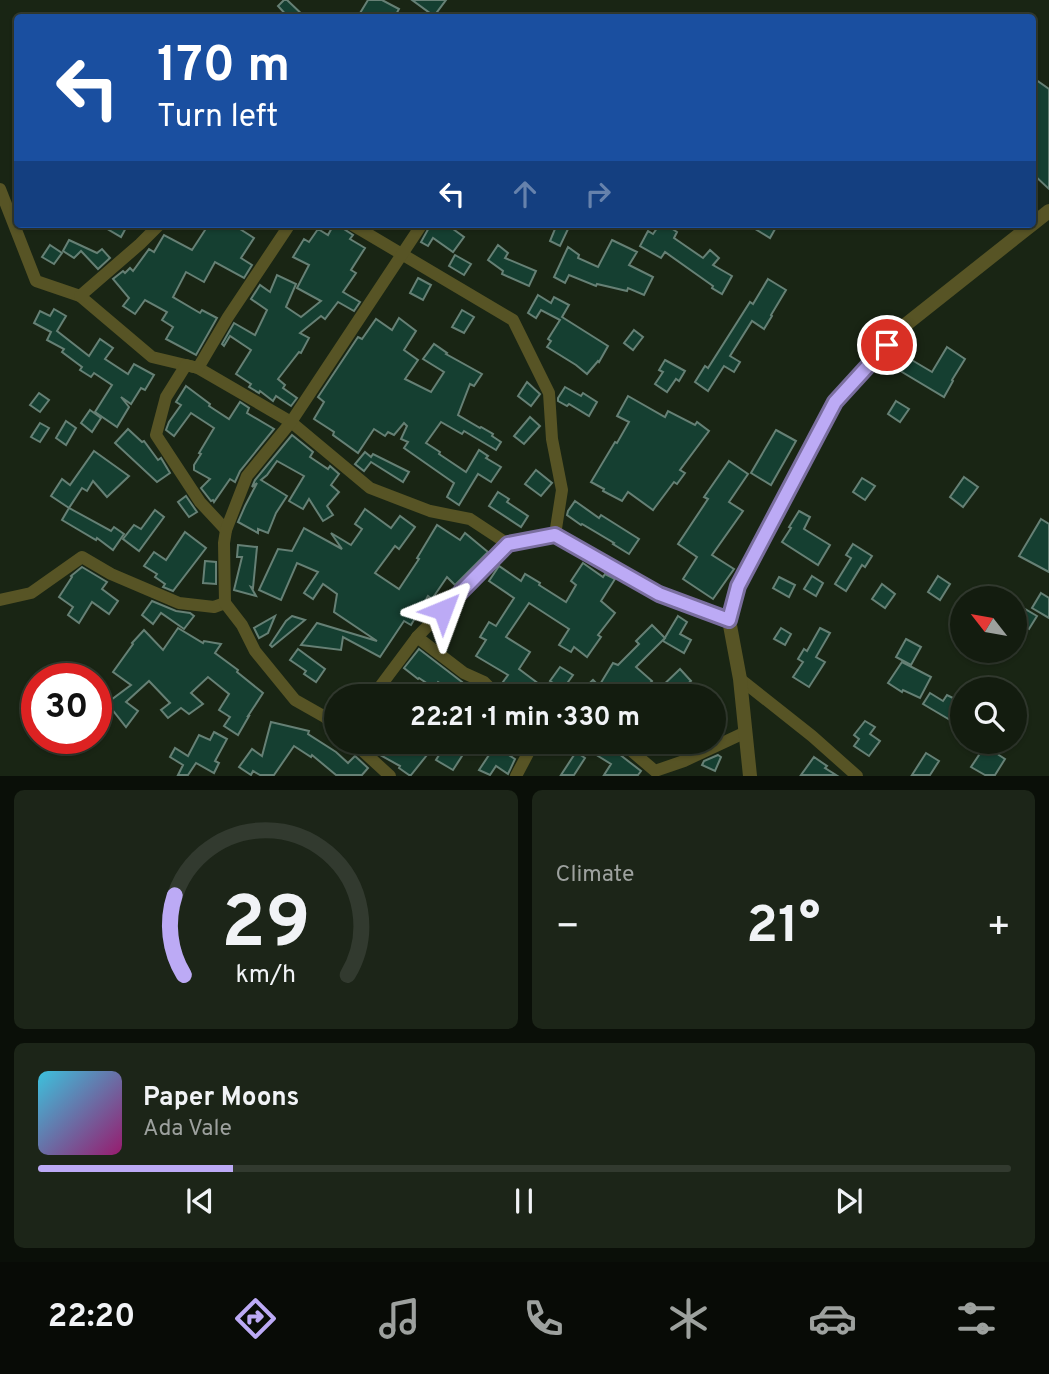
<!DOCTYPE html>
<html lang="en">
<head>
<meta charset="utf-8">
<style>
  body { margin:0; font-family:Overpass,sans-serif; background:#1c2518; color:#f1f3f6; height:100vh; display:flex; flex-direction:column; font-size:26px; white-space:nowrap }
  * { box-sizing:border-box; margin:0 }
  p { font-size:23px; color:#9da19e }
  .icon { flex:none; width:38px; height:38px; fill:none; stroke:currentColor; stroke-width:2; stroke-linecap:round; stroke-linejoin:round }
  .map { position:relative; height:776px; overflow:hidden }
  .panel { display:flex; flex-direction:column; gap:14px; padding:14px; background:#0a0f08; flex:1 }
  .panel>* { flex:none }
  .top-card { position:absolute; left:14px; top:14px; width:1022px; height:214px; border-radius:7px; box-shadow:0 2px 5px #0004,0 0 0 2px #323a2f; background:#1a4fa0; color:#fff; overflow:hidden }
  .needle { width:46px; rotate:301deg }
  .buttons { position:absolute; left:950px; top:586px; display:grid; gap:14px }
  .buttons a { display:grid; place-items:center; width:77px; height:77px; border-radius:50%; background:#131c0f; box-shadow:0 2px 5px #0004,0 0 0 2px #323a2f; font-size:35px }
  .speed { position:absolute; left:21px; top:663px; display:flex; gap:14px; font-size:35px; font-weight:700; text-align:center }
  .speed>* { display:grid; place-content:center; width:91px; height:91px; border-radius:50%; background:#131c0f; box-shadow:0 2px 5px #0004,0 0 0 2px #323a2f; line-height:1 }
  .speed .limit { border:10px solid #d22; background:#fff; color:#111 }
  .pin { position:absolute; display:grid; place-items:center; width:60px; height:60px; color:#fff; margin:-30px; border:4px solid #fff; border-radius:50%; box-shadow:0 2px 7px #0007 }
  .me { position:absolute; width:77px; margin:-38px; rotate:44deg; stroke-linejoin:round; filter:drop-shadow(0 0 5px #0008) }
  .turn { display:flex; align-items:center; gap:24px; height:147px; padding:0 28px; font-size:32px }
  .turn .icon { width:91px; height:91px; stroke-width:2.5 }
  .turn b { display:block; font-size:49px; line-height:60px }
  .lanes { display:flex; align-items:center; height:66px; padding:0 28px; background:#0003; justify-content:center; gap:35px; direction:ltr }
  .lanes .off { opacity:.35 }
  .big { font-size:52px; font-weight:700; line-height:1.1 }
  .panel .widget { flex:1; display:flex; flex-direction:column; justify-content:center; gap:10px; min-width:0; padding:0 24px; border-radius:10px; background:#1c2518 }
  .panel .dial { align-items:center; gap:0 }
  .dial svg { height:182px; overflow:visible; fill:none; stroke:#323a2f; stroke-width:7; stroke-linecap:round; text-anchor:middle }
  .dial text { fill:#f1f3f6; stroke:none }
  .song { display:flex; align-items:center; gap:21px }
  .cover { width:84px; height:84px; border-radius:10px; background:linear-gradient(135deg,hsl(190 70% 55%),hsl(320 70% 35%)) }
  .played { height:7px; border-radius:4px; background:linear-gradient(90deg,#bcaaf5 20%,#323a2f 20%) }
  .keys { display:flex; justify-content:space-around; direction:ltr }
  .heat { display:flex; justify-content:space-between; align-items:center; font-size:38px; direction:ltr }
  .panel .tiles { flex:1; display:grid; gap:14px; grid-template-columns:1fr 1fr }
  .widget:last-child { grid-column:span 2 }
  .trip { position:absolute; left:324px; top:684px; width:402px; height:70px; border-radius:35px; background:#131c0f; box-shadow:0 2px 5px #0004,0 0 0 2px #323a2f; font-weight:700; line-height:70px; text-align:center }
  .dock { display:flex; height:112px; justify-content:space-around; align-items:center; background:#080b06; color:#9da19e }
  .dock .icon { width:49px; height:49px }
  .dock .on { color:#bcaaf5 }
  .dock b { font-size:32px; color:#f1f3f6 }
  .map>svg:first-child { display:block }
  .building { fill:#153f31; stroke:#668075; stroke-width:2 }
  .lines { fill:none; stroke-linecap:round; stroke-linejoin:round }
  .minor { stroke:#575425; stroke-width:12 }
  .tertiary { stroke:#575425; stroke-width:14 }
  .route-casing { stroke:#7a6e9f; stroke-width:18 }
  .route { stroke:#bcaaf5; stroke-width:12 }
</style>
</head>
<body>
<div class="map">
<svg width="1049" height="776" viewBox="0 0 1049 776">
  <rect width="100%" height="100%" fill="#192514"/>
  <g class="building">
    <path d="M284,0H287L306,18H289L278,6Z"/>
    <path d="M368,0H382L399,9L394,18H357Z"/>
    <path d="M412,0H446L434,16Z"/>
    <path d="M1032,77L1049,89V189L1032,173Z"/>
    <path d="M99,224H128L121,237Z"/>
    <path d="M209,224H232L254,238L241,258L252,265L244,278L215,262L204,282L186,272L173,297L200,313L202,310L217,318L196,355L166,339L173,327L162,320L167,312L145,300L135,314L123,306L129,298L113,279L123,271L125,273L130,268L133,271L149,249L154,252L164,235L192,250Z"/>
    <path d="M334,224H342L344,229L353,235L350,239L365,248L351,270L356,273L343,292L360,302L354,311L338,302L325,319L321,316L300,333L309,338L301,353L299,352L278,379L285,385L283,388L297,398L291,406L276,396L273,401L260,391L259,393L249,387L251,384L236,374L251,350L230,336L224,346L222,344L234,323L255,335L267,310L251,299L260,285L270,292L277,275L296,284L286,307L301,317L321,301L297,288L309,265L293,257L304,239L309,242L318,229L328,235Z"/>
    <path d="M431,224H456L453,229L464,237L453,252L433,238L428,246L421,242Z"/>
    <path d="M557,224L568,229L560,246L550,241Z"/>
    <path d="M660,224H665L677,232L674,238L703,258L710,250L719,258L713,265L732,276L722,294L712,288L713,286L665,252L661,258L640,246L648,231L653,234Z"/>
    <path d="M747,224H767L775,229L770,238Z"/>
    <path d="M69,240L97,253L102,249L110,258L98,269L81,251L74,258L63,251Z"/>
    <path d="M612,240L637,252L629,265L653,277L644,295L628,288L627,291L597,284L596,286L569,275L565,283L554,277L568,247L579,255L578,258L598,267Z"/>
    <path d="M50,245L62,253L54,264L42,257Z"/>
    <path d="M498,245L508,253L505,258L536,271L529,286L502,274L503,271L488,260Z"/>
    <path d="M455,255L471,264L464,275L449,266Z"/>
    <path d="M418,278L431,285L423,300L410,293Z"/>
    <path d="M768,279L786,290L771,315L772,316L764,329L752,321L730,356L740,362L734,372L724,366L708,391L695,382L705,366L708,368L750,302L753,304Z"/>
    <path d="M538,295L551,303L554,297L569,305L562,317L608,346L599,362L598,361L587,374L576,365L547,347L551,341L548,339L560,320L541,310L536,318L528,313Z"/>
    <path d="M54,309L66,316L57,331L89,356L100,339L113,348L105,359L128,374L134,364L154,375L145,390L141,388L131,404L121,397L129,407L117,427L95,412L112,385L94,373L91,377L80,370L82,367L62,352L64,349L47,340L51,332L34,323L40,311L50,316Z"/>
    <path d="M462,310L474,317L464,333L452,327Z"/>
    <path d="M399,318L416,331L404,350L418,360L405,379L431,392L444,372L423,359L434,344L447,353L446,354L482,374L474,386L470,384L458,415L480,428L481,427L493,434L492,436L501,442L496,450L464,431L462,434L441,422L426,443L440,452L439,454L466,472L479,450L488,456L486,458L501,467L491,482L478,474L459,505L447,497L454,483L404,448L408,442L401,439L407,426L404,423L394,435L388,432L385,436L374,429L358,453L333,435L334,432L314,419L324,402L318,397L358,337L362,339L376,319L392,330Z"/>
    <path d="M634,330L643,337L633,350L624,343Z"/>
    <path d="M947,347L965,359L952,380L953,381L944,397L897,369L905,356L932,372Z"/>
    <path d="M665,360L685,371L679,381L676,379L667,392L655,384L663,372L659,370Z"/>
    <path d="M527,382L540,394L531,406L518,396Z"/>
    <path d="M186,386L210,404L209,406L229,419L240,402L249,408L247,413L274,429L240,471L235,482L230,479L214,502L213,500L211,501L201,488L210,479L194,470V465L201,454L199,453L214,428L191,413L174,436L166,430L169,422L181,405L176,402Z"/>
    <path d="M565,387L581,396L583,393L597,402L589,416L569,404L567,406L558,401V398Z"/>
    <path d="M39,393L49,400L40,412L30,405Z"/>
    <path d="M628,396L665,417L668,411L695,425L697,422L709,431L680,470L685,473L677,484L674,482L653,510L628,492L622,501L603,491L604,489L591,482L615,442L617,443L629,422L617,416Z"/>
    <path d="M896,401L909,409L900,422L888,414Z"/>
    <path d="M90,410L101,418L92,432L81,423Z"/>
    <path d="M530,417L540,426L524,444L514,436Z"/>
    <path d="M66,421L76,428L66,445L56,438Z"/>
    <path d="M40,423L49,428L40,442L31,437Z"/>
    <path d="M128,429L142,442L144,441L158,460L161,458L170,473L157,482L115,443Z"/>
    <path d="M776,430L796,441L771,485L751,473Z"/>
    <path d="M292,435L313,452L310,457L328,469L330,466L339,474L331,485L339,492L327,506L333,515L323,521L309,499L303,509L289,501L304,476L277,461L267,475L261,480L287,496L276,513L268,533L258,529V533L238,522L245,506L257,483L252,487L255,480Z"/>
    <path d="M94,451L129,476L107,497L93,481L87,491L82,488L69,508L111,531L114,527L124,534L113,550L97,538L96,540L62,520L69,508L51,496L62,479L70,485Z"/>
    <path d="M365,452L371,457L373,454L409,472L403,482L371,462L364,471L355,464Z"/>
    <path d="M729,461L748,474L729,502L743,511L712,555L734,569L713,599L683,579L697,557L678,544L708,499L704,497Z"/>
    <path d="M536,470L552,483L541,496L525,484Z"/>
    <path d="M964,477L978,487L963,507L950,497Z"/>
    <path d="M862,478L875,486L865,500L853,492Z"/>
    <path d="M498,492L509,499L507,502L528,516L521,527L489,506Z"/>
    <path d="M186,496L197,512L189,517L178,502Z"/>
    <path d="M575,501L599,518L601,515L639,539L629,554L613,544L614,543L582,524L581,525L567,515L568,511Z"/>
    <path d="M365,509L391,528L400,516L415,527L399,549L395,546L375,573L399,589L419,559L417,558L437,525L460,540L465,533L488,552L455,585L447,577L432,599L428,596L411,625L404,621L380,657L343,637L341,650L301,645L317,623L377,641L334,612L337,594L323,584L313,599L304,593L318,572L297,563L281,600L259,590L278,549L292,551L304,528L342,549L331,533L351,545L362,529L355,524Z"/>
    <path d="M155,510L164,517L139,551L123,539L134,525L141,529Z"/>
    <path d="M799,511L810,517L804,529L830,545L818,565L782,542L791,528L789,527Z"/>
    <path d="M1041,519L1049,524V572L1019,556Z"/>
    <path d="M185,532L206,548L173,591L163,587L165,584L155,577L157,574L144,566L154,552L166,560Z"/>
    <path d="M853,544L872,556L865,567L862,565L846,591L835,584L851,558L846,555Z"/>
    <path d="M238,545L257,547L253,588L251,587L256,596L234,590L242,557H237Z"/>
    <path d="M205,561L216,562V584L203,583Z"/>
    <path d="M583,563L603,577L605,574L615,579L601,601L615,613L598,635L601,637L587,657L574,647L571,652L559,645L569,629L529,603L506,637L530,652L519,669L555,696H523L514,690L509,694L500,686L508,675L476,656L486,640L480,637L489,622L496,626L514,598L489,581L499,566L521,581L525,574L540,583L539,585L566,602L576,585L571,581Z"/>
    <path d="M82,567L107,582L102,589L118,601L109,614L92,602L79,623L68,615L73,607L59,597L72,577L71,576Z"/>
    <path d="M812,576L823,583L816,596L804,589Z"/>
    <path d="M938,576L950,584L940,600L928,592Z"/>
    <path d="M779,577L795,585L789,597L773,588Z"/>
    <path d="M882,584L895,594L885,608L872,599Z"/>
    <path d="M1041,593L1049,598V618L1032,608Z"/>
    <path d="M152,601L176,611L190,613L194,616L184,629L161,613L153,624L142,615Z"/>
    <path d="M1015,603L1037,616L1029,629L1015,621Z"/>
    <path d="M275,616L268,633L259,638L254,628Z"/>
    <path d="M292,616L305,620L272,647L270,645L286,621Z"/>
    <path d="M678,616L687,622L680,634L691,640L684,653L663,641Z"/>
    <path d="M652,625L665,638L636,667L652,681L640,694L636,689L629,696H576L593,680L599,686L613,663L618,665L639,644L636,641Z"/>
    <path d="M178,628L203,643L204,641L221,644L215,653L238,670L237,672L263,693L248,716H249L238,735L224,726L230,717L219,710L229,694L208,677L191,693L203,704L189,714L181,708L168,718L161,710L170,703L149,681L126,702L138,711L126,727L107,703L131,685L113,672L133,644L132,643L144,630L163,650Z"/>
    <path d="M781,628L791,634L785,645L774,639Z"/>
    <path d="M820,628L830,633L816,657L825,662L809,687L793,677L803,662L798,659L804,649L807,651Z"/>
    <path d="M906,639L921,647L911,665L896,657Z"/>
    <path d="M298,649L325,669L316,682L304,674L306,671L290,660Z"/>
    <path d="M419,649L462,682L455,692L438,682L434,688L419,678L418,679L404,668Z"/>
    <path d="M902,662L931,677L920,698L903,690L902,692L888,683Z"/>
    <path d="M560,667L573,675L563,689L550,681Z"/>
    <path d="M680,669L691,681L673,696H665L657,691Z"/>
    <path d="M930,693L943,701L947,695L959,701L954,709L962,713V727L923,704Z"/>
    <path d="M865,721L875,727L870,734L880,741L869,756L854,746L859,739L854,735Z"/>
    <path d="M271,722L309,731L308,734L336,752L348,763L355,756L368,768L362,775H336L312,755L311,757L294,746L274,775H260L253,771L251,775L239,767L252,749L262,756Z"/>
    <path d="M214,732L227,739L215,761L219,763L214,773L196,763L188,775H178L183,765L170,757L175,748L188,756L199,735L210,740Z"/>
    <path d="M369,742H420L431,750L411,775H409L399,768L400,766L380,755L367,743Z"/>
    <path d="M447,742H471L453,770L436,760Z"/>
    <path d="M596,742H612L610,747L641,771L638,775H604L611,764L590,751Z"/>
    <path d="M495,746L515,759L508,774L496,766L490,775L479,770Z"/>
    <path d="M985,746L1005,759L995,775H985L971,767Z"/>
    <path d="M576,752L585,758L574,775H561Z"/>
    <path d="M926,753L939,761L930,775H912Z"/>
    <path d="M718,755L721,757L715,771L702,765L704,761Z"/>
    <path d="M814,757L827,766L825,768L836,775H801Z"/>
  </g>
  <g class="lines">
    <g class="minor">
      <path d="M0,189L36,281L80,296L152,357L198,368L291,422L370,488L430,511L470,519L508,544L555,535L659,594L729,620"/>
      <path d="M351,224L513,320L549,393L552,439L562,490L555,535"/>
      <path d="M80,296L140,244L160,224"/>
      <path d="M226,530L200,502L156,435L166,397L186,365L198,368L228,317L290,224"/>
      <path d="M0,600L31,593L82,557L111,574L179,603L214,607L225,603"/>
      <path d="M417,637L464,673L484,682L498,696"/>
      <path d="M740,679L812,736L857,776"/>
      <path d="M373,696L417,637L508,544"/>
      <path d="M336,727L325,717L295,700L255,651L242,625L225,603L224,543L226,530L247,476L291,422L422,224"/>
      <path d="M353,742L390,776"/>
      <path d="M621,742L655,771L684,761L746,732"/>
      <path d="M516,776L534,742"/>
    </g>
    <path class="tertiary" d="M750,776L740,679L729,620L738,586L781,504L835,402L904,326L1049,211"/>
  </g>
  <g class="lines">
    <defs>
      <path id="route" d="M443,610L508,544L555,535L659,594L729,620L738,586L835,402L887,345"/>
    </defs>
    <use href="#route" class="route-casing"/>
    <use href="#route" class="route"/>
  </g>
</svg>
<div class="buttons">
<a><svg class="needle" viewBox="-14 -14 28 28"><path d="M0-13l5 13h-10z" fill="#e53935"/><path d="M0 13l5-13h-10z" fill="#9da19e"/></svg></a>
<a><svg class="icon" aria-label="search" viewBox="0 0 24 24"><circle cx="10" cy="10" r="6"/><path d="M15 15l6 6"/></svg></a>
</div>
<div class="speed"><div class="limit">30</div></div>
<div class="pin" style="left:887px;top:345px;background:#d93025"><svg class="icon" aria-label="arrive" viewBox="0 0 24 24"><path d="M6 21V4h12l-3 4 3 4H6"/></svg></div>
<svg class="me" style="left:443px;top:610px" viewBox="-20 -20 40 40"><path d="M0-17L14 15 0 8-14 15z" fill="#bcaaf5" stroke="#fff" stroke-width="4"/></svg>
<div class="trip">22:21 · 1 min · 330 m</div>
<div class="top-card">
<div class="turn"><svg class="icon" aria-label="left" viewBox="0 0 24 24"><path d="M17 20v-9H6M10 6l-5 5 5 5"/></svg><div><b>170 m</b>Turn left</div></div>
<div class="lanes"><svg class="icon" aria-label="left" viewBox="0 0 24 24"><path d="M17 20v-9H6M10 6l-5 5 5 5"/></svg><svg class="icon off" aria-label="ahead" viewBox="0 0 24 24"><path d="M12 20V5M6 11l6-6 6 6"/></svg><svg class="icon off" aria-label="right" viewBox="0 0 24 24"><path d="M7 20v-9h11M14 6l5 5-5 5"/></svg></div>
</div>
</div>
<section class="panel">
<div class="tiles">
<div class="widget dial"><svg viewBox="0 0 100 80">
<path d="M14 69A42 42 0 1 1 86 69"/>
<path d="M14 69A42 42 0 0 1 10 34" stroke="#bcaaf5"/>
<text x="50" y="56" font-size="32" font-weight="700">29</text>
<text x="50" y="72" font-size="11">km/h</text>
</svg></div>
<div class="widget"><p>Climate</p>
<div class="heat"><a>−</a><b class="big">21°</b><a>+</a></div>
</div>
<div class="widget">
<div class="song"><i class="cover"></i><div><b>Paper Moons</b><p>Ada Vale</p></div></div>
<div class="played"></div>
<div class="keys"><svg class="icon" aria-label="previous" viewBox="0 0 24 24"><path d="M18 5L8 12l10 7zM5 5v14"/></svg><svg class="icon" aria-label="pause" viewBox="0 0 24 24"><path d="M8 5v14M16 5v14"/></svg><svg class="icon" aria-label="next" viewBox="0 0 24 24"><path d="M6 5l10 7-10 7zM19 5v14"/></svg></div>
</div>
</div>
</section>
<nav class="dock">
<b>22:20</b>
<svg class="icon on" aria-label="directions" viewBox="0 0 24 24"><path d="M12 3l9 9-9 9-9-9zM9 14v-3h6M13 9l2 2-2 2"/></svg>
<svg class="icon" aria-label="music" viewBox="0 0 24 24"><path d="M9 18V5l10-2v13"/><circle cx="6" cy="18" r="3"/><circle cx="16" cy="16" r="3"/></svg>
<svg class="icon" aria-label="phone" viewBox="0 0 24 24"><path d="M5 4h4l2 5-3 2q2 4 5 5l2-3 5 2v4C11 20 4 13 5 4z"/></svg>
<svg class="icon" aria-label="climate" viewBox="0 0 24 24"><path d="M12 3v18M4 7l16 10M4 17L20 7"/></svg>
<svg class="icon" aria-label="car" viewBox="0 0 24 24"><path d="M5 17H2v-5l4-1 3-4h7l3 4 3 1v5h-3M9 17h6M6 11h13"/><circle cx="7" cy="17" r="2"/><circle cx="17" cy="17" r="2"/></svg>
<svg class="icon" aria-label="filters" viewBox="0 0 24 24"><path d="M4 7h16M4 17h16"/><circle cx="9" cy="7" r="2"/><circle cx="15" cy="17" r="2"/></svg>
</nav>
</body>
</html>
